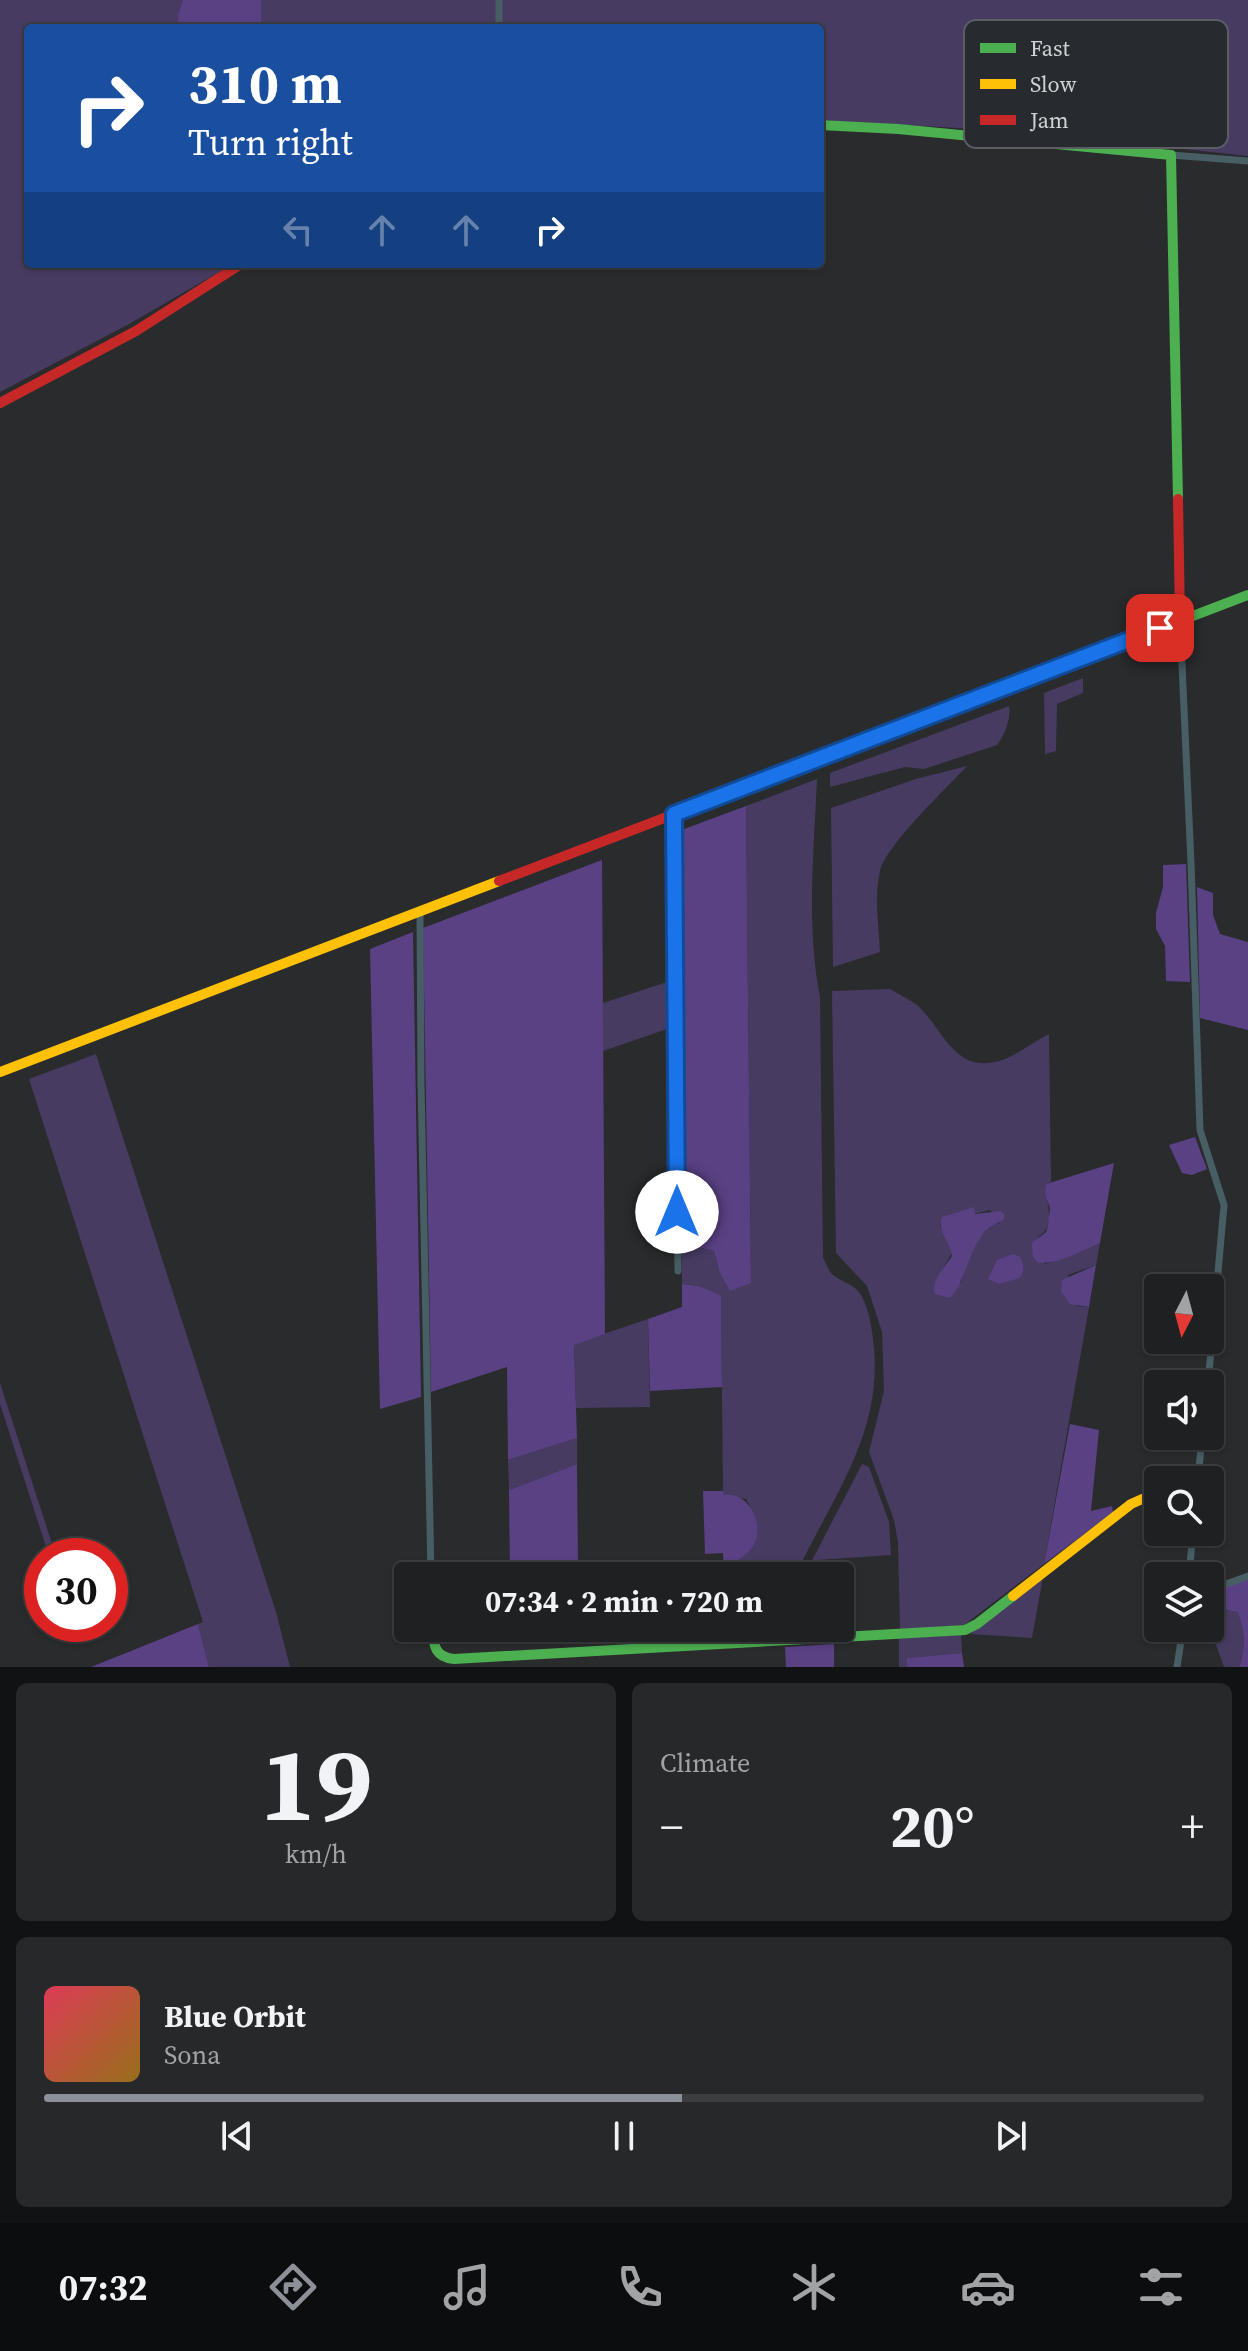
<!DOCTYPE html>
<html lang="en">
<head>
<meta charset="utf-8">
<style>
  body { margin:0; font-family:"Source Serif 4",serif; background:#27282a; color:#f1f3f6; height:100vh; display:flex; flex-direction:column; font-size:30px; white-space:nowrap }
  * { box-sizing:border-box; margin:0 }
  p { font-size:26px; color:#a1a3a5 }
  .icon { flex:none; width:44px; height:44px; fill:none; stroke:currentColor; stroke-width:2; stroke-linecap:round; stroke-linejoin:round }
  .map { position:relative; height:1667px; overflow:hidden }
  .panel { display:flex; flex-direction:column; gap:16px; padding:16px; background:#111213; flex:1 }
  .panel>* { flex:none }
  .banner { position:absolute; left:24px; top:24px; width:800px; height:244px; border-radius:8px; box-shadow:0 2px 6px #0004,0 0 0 2px #3c3e40; background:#1a4fa0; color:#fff; overflow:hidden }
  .needle { width:52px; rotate:186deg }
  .controls { position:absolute; left:1144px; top:1274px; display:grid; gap:16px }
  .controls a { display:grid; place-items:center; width:80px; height:80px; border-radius:8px; background:#1f2022; box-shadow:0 2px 6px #0004,0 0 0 2px #3c3e40; font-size:40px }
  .speed { position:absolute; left:24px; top:1538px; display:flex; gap:16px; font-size:40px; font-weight:700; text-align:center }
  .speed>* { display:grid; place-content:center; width:104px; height:104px; border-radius:50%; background:#1f2022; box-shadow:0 2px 6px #0004,0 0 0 2px #3c3e40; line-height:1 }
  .speed .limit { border:12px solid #d22; background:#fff; color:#111 }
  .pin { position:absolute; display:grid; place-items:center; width:68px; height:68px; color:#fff; margin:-34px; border-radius:16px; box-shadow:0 4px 12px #0006 }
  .me { position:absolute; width:88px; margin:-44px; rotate:0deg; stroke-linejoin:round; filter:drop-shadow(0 0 6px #0008) }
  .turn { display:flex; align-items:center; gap:28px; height:168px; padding:0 32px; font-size:36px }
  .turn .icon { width:104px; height:104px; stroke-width:2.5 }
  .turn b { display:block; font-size:56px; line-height:68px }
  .lanes { display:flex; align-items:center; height:76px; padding:0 32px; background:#0003; justify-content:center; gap:40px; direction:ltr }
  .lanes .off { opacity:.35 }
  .big { font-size:60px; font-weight:700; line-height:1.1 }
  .panel .tile { flex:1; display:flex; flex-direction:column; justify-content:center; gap:12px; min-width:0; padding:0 28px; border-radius:12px; background:#27282a }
  .panel .dial { align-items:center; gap:0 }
  .dial b { font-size:104px; line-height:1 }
  .song { display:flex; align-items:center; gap:24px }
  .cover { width:96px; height:96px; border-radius:12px; background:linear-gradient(135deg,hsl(350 70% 55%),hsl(40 70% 35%)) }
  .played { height:8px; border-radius:4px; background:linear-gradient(90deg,#8c9099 55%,#3c3e40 55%) }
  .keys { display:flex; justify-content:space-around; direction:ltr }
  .heat { display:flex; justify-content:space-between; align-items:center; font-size:44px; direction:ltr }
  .panel .tiles { flex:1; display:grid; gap:16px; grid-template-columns:1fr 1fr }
  .tile:last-child { grid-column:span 2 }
  .trip { position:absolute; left:394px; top:1562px; width:460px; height:80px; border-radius:8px; background:#1f2022; box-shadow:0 2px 6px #0004,0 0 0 2px #3c3e40; font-weight:700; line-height:80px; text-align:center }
  .tab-bar { display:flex; height:128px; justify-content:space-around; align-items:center; background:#0c0d0e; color:#a1a3a5 }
  .tab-bar .icon { width:56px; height:56px }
  .tab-bar .selected { color:#8c9099 }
  .tab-bar b { font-size:36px; color:#f1f3f6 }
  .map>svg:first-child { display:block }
  .green { fill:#473b62; fill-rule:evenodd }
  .forest { fill:#594184 }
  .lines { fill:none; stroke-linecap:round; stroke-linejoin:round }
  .street { stroke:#475e65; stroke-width:7 }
  .fast { stroke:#4caf50; stroke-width:10 }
  .slow { stroke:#ffc107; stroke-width:10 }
  .jam { stroke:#c62828; stroke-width:10 }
  .route-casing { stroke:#114b97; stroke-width:20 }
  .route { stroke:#1a73e8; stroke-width:14 }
  .key { fill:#272b2f; stroke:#5a5d61; stroke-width:2 }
  .key-label { font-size:22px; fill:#d0d3d5 }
</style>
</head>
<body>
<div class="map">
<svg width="1248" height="1667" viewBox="0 0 1248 1667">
  <rect width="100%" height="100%" fill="#292b2d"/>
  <g class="green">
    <path d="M0,0H1248V156L1025,132L820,120V28H28V264H233L129,324L0,392Z"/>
    <path d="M1083,678V693L1057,704L1056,751L1045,754L1044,693Z"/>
    <path d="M1009,706C1011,719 1005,735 997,745L924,769L905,767L830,787V773Z"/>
    <path d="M967,766C946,789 887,844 880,871C874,896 879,926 880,952L833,967L831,808L916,779Z"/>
    <path d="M817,779C814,851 806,926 820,997L823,1258C826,1262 828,1270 832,1274C842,1283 854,1283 861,1295C870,1311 872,1330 874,1348C882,1436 830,1501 795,1576H732V1568L744,1555L753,1512L746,1499L723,1495L721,1295L699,1286L682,1284V1243L714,1251L719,1271L726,1282L751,1283L746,806Z"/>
    <path d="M670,981V1028L603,1051V1003Z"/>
    <path d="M890,989C898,994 909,999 917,1005C945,1030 955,1078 1005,1059C1020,1053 1034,1041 1049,1034L1051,1182L1046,1184C1045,1204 1058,1224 1038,1237L1045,1264L1100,1243L1096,1265L1068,1275L1077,1306L1089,1307L1044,1564L964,1625L900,1630L898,1543L894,1520L869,1452L884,1391L882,1332L867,1286L836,1253L832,991ZM974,1208V1214L990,1210L1000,1223C976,1230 967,1261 961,1283L940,1273L952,1253L940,1225Z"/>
    <path d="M96,1054L276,1612L290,1667H209L198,1624L203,1622L29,1079Z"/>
    <path d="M648,1319L650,1407L576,1408L574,1344Z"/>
    <path d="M0,1383L56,1556H49L0,1404Z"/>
    <path d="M577,1438V1464L509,1490L508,1460Z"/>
    <path d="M862,1464L869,1467L889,1522L891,1555L818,1560L817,1576H804Z"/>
    <path d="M1043,1577L1032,1638L970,1634L977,1629Z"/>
    <path d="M1215,1591V1600L1225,1610L1237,1612C1245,1629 1246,1650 1239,1667H1224L1210,1628V1593Z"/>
    <path d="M961,1633L962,1653L908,1658L907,1667H899V1637Z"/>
  </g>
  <g class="forest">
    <path d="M183,0H261V28H179L178,16Z"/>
    <path d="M746,806L751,1283L730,1291L719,1271L714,1251L682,1243L679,831Z"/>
    <path d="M602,860L605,1334L574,1345L577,1438L508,1460L507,1367L431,1392L423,928Z"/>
    <path d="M1186,864L1190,982L1166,981L1165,946L1156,929V913L1163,887V865Z"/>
    <path d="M1197,887L1213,893V915L1220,934L1248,942V1030L1200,1018Z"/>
    <path d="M413,932L421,1397L380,1409L370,949Z"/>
    <path d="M1195,1137L1207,1169L1192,1175L1182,1173L1169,1145Z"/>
    <path d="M1114,1163L1100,1243C1082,1250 1057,1266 1037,1262L1033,1257L1032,1243L1046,1232L1048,1225L1050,1208L1045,1194L1046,1184Z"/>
    <path d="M974,1207L975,1214L1000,1211L1004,1214V1219C997,1225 989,1226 983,1234C968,1253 965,1283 950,1298L935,1294C931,1280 944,1268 952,1256C950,1241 937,1233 942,1217Z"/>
    <path d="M1014,1254L1020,1257C1024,1265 1025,1270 1020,1278L999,1284L988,1279L997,1260Z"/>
    <path d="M1096,1265L1089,1307L1070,1304L1061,1291L1062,1280Z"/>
    <path d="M682,1284L699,1286L721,1295L722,1387L650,1391L648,1319L682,1307Z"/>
    <path d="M1070,1424L1099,1430L1091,1511L1112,1506L1113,1512L1044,1564Z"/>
    <path d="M577,1464L578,1566L547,1568V1576H510L509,1490Z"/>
    <path d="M703,1491H723L724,1495C751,1492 765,1526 753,1546C746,1558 732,1559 732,1576H724L723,1553L705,1554Z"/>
    <path d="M1248,1579V1667H1239C1246,1650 1245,1629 1237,1612L1225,1610L1218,1605L1215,1591Z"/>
    <path d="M198,1624L209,1667H91Z"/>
    <path d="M834,1644V1667H786L785,1647Z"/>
    <path d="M962,1653L964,1667H907V1658Z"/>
  </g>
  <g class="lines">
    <g class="street">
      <path d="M499,0V28"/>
      <path d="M1171,155L1248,161"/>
      <path d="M1180,620L1191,863L1200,1130L1224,1205L1208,1384"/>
      <path d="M674,814L678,1271"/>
      <path d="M420,912L421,1083L431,1576"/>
      <path d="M1198,1480L1202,1436"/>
      <path d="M1189,1576L1193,1532"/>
      <path d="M1210,1590L1248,1576"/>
      <path d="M1177,1667L1183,1628"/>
    </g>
    <g class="fast">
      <path d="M820,125L898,129L1171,155L1178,499"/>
      <path d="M837,752L1248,595"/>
      <path d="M432,1628C434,1645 434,1657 454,1659L965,1630L977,1624L1013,1596"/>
    </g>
    <g class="slow">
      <path d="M0,1072L499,881"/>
      <path d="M1013,1596L1131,1504L1158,1492"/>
    </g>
    <g class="jam">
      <path d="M0,403L136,331L241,264"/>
      <path d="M1178,499L1180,620"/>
      <path d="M499,881L837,752"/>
    </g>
  </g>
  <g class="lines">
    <defs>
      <path id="route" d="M677,1212L674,814L1160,628"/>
    </defs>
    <use href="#route" class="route-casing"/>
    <use href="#route" class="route"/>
  </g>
  <rect x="964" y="20" width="264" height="128" rx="12" class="key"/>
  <rect x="980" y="43" width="36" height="10" fill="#4caf50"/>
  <rect x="980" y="79" width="36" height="10" fill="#ffc107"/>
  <rect x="980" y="115" width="36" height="10" fill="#c62828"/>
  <g class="key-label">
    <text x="1030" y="56">Fast</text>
    <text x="1030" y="92">Slow</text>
    <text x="1030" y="128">Jam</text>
  </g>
</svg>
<div class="controls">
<a><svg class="needle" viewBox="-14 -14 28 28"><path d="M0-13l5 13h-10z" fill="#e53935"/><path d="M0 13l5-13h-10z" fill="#a1a3a5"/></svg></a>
<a><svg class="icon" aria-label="sound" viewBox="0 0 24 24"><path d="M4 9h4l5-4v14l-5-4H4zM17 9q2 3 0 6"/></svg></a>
<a><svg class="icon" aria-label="search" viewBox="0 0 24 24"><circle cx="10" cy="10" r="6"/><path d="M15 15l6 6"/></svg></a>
<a><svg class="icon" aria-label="layers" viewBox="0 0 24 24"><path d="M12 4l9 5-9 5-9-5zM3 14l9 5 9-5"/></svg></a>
</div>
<div class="speed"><div class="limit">30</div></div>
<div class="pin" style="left:1160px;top:628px;background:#d93025"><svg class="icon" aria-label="arrive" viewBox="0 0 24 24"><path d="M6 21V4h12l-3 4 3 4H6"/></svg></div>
<svg class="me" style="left:677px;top:1212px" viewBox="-20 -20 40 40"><circle r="19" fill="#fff"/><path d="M0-13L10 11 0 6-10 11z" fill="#1a73e8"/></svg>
<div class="trip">07:34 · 2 min · 720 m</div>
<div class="banner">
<div class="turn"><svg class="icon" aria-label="right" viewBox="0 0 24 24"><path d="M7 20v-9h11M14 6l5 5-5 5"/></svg><div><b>310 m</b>Turn right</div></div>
<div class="lanes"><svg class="icon off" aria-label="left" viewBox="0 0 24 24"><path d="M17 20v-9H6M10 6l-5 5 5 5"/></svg><svg class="icon off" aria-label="ahead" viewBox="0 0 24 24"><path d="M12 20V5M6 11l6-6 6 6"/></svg><svg class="icon off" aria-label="ahead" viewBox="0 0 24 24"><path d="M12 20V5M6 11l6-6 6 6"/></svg><svg class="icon" aria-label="right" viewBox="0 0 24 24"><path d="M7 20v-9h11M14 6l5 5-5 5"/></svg></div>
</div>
</div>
<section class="panel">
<div class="tiles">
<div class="tile dial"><b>19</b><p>km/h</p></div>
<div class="tile"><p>Climate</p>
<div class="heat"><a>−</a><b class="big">20°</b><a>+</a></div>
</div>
<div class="tile">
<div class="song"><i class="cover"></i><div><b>Blue Orbit</b><p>Sona</p></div></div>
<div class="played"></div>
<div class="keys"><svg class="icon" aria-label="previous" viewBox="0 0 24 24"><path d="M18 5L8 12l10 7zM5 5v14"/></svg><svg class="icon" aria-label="pause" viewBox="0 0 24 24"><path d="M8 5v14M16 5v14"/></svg><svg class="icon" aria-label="next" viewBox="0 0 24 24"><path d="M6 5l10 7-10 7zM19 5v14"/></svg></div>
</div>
</div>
</section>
<nav class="tab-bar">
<b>07:32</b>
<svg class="icon selected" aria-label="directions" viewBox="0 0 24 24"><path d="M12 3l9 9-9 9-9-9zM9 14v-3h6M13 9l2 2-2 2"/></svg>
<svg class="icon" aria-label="music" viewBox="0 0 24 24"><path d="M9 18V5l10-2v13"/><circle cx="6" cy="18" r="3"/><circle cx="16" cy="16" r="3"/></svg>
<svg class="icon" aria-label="phone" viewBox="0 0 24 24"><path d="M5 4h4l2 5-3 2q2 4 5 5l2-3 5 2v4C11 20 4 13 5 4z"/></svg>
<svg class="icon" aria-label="climate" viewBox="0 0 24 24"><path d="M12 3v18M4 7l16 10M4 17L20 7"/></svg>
<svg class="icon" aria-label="car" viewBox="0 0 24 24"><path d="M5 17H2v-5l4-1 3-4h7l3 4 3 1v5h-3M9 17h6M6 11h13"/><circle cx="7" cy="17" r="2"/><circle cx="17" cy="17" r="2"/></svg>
<svg class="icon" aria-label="filters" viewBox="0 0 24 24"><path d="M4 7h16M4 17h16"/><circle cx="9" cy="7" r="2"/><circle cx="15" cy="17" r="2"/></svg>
</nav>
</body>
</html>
